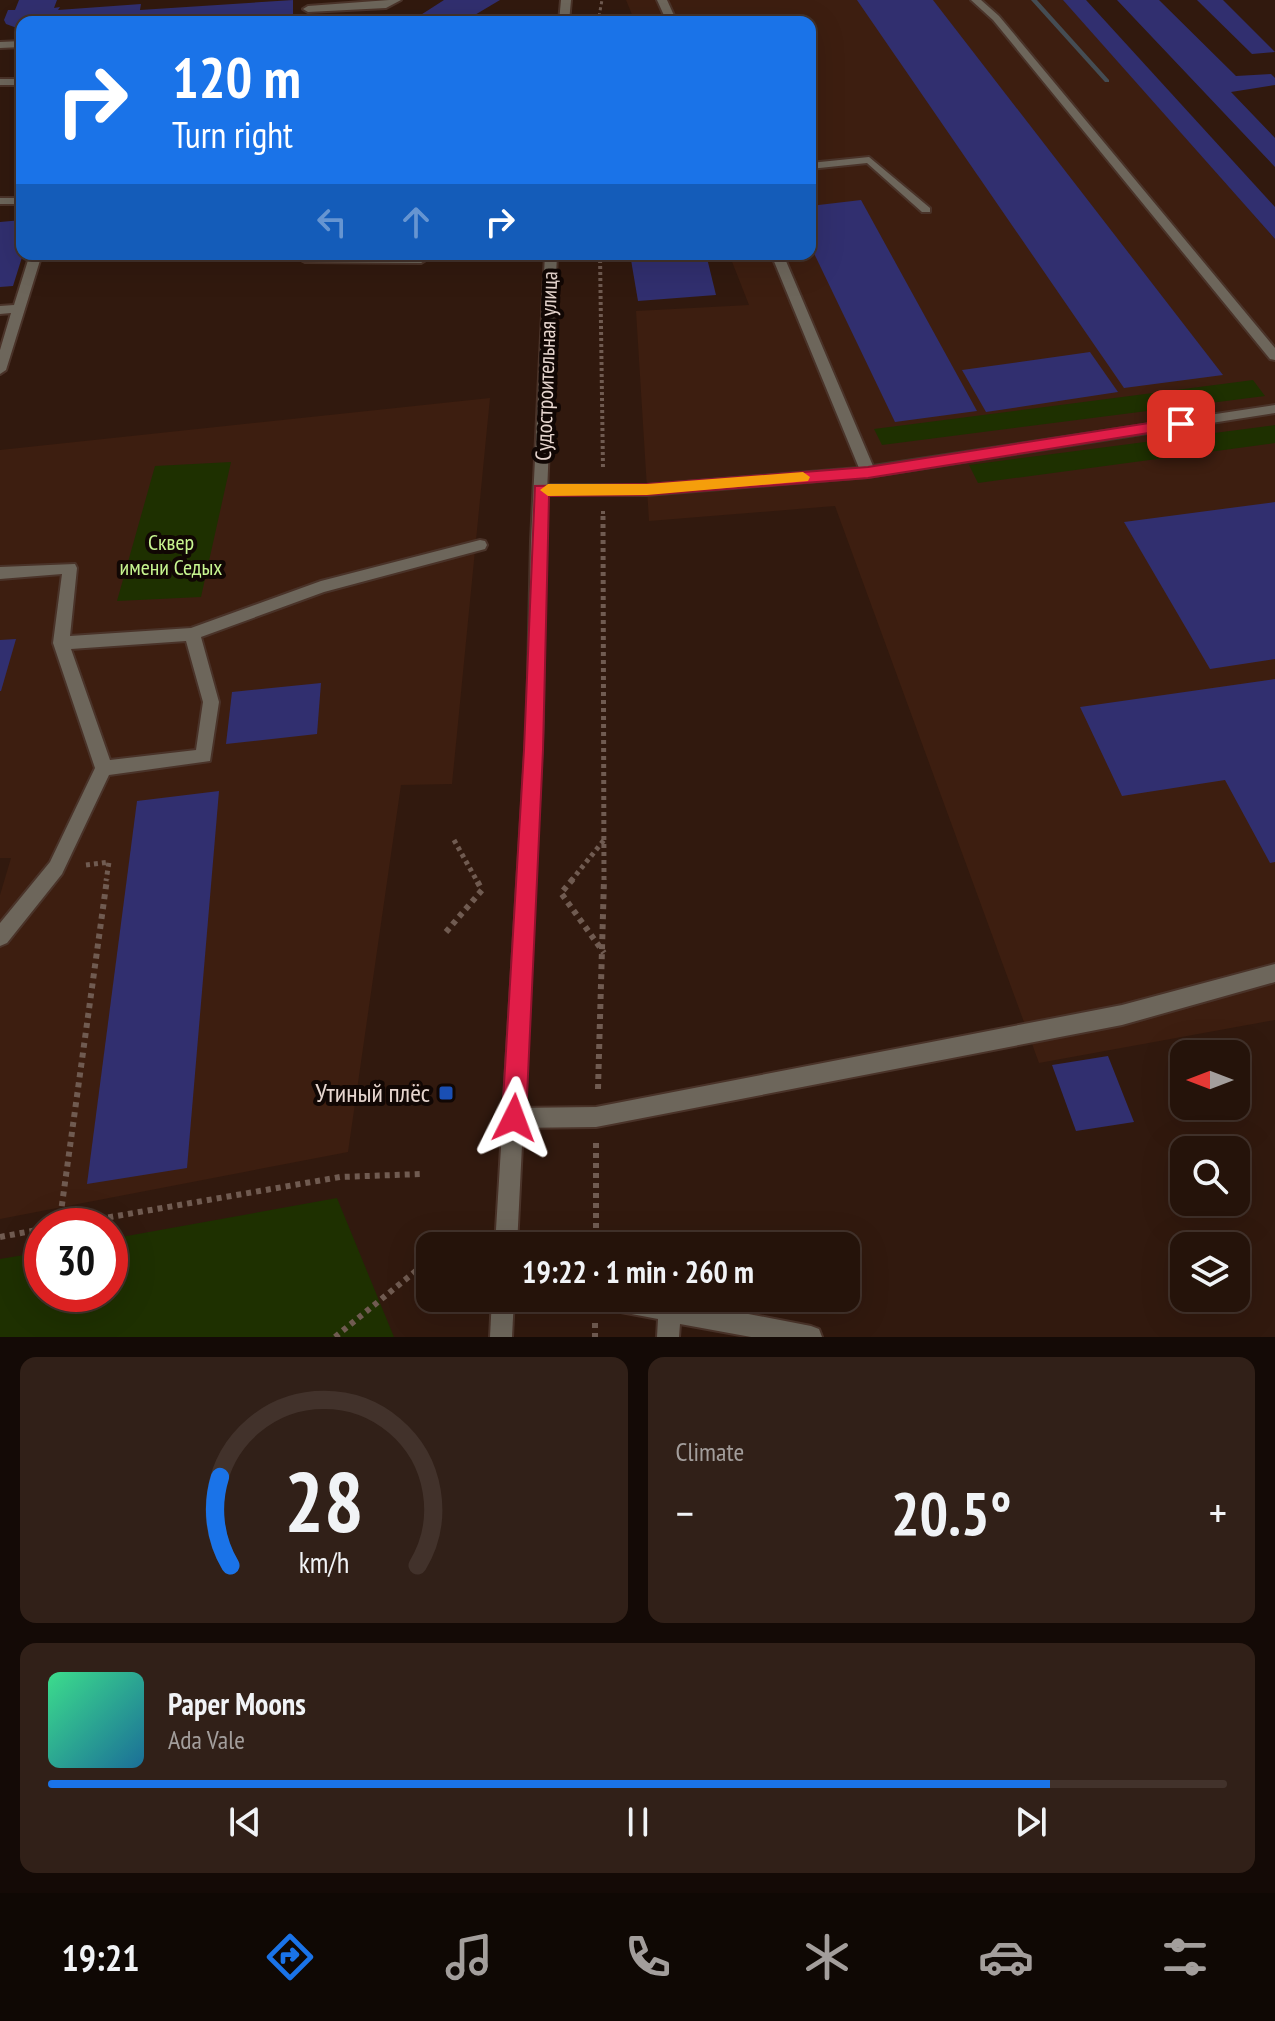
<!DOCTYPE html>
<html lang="en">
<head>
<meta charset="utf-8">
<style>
  body { margin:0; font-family:"PT Sans Narrow",sans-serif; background:#312018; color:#f1f3f6; height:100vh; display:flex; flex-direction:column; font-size:30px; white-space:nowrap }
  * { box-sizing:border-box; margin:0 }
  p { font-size:26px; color:#a39e9c }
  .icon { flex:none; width:44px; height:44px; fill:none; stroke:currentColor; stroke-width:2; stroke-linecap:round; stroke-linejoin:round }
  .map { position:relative; height:1337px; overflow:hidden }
  .side { display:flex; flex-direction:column; gap:20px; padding:20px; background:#140a06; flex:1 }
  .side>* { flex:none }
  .guide { position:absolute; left:16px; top:16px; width:800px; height:244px; border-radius:16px; box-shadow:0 8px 32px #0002,0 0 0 2px #42322b; background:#1a73e8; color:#fff; overflow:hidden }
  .needle { width:52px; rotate:270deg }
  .fabs { position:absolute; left:1170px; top:1040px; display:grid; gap:16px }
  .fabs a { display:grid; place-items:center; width:80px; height:80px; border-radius:16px; background:#25130a; box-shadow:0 8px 32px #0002,0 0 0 2px #42322b; font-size:40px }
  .speed { position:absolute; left:24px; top:1208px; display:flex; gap:16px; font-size:40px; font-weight:700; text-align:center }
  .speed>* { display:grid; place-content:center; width:104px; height:104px; border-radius:50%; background:#25130a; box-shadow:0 8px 32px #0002,0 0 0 2px #42322b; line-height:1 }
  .speed .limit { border:12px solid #d22; background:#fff; color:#111 }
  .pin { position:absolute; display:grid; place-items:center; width:68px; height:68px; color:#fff; margin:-34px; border-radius:16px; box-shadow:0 4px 12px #0006 }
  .me { position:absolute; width:88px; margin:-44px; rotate:3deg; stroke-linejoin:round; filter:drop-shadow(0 0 6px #0008) }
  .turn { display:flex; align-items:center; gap:28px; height:168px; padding:0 24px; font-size:36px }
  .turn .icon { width:104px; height:104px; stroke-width:2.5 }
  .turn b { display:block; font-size:56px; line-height:68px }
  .lanes { display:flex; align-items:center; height:76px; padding:0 24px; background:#0003; justify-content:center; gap:40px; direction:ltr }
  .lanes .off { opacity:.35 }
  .big { font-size:60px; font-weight:600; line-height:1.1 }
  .side .widget { flex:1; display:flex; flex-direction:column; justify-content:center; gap:12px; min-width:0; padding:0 28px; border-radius:16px; background:#312018 }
  .side .dial { align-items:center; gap:0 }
  .dial svg { height:208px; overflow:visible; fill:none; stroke:#42322b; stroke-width:7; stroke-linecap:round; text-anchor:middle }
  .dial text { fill:#f1f3f6; stroke:none }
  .song { display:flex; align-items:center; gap:24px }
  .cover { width:96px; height:96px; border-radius:12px; background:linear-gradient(135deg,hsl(150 70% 55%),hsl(200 70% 35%)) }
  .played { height:8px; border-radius:4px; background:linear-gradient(90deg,#1a73e8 85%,#42322b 85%) }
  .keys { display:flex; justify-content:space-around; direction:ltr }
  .heat { display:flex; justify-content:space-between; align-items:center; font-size:44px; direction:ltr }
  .side .tiles { flex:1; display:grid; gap:20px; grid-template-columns:1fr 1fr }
  .widget:last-child { grid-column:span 2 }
  .trip { position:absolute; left:416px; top:1232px; width:444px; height:80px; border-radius:16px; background:#25130a; box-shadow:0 8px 32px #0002,0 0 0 2px #42322b; font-weight:600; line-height:80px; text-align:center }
  .tab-bar { display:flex; height:128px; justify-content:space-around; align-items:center; background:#0f0804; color:#a39e9c }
  .tab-bar .icon { width:56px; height:56px }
  .tab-bar .on { color:#1a73e8 }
  .tab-bar b { font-size:36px; color:#f1f3f6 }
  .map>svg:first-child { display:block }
  .built { fill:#3d1e10 }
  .green { fill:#1e3000 }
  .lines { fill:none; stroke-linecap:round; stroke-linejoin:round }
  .stream { fill:#454d54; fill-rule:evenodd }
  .building { fill:#312f6f }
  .lane-casing { stroke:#4a3329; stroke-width:4 }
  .street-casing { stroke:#4a3329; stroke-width:4 }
  .path-far3 { stroke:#705b51; stroke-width:3; stroke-dasharray:3 3; stroke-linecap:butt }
  .path-far2 { stroke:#705b51; stroke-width:4; stroke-dasharray:3 3; stroke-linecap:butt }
  .path-far1 { stroke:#705b51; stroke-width:5; stroke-dasharray:4 4; stroke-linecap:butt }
  .path { stroke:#705b51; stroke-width:6; stroke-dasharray:5 5; stroke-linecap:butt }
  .lane { fill:#6d665b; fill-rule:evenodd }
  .street { fill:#6d665b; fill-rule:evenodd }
  .route { fill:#e11d48; stroke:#92132f; stroke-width:2 }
  .slow { fill:#f59e0b }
  .transit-dot { fill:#1a4fb4; stroke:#110704; stroke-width:3 }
  .labels { text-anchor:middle; stroke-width:8; stroke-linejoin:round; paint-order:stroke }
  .street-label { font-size:22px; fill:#e7d6cf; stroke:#110704 }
  .park-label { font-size:22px; fill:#c7f590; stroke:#110704 }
  .near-poi-label { font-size:26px; fill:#e7d6cf; stroke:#110704; text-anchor:end }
</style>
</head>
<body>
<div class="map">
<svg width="1275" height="1337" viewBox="0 0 1275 1337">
  <rect width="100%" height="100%" fill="#31190e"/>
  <g class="built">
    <path d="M626,0H1064L1275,239V1020L1039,1063L835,506L649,521L636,311L749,305L729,254H810V22H635Z"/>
    <path d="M490,398L452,784L401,785L348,1152L0,1219V895L11,858H0V450Z"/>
  </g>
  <g class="green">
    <path d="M1253,380L1265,396L882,445L874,429Z"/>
    <path d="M1275,425V443L978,483L969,465Z"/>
    <path d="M231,462L201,597L117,601L155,466Z"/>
    <path d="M337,1198L394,1337H0V1259L42,1252V1294H110V1239Z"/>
  </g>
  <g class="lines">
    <path class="stream" d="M1031,0H1037L1109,80V82H1105Z"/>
  </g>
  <g class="building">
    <path d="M19,0H57L54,8L60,7L58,10L141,4L140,10L293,0V17L226,22H22V28H17L6,24L4,20L8,10H15Z"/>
    <path d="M444,0H500L463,22H390L389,20L416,18Z"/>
    <path d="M857,0H933L1223,375L1124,388Z"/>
    <path d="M1063,0H1086L1275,207V239Z"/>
    <path d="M1117,0H1159L1236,76L1271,74L1275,78V85L1231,92L1275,138V167Z"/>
    <path d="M1197,0H1223L1275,52L1252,54Z"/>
    <path d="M861,200L977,411L895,422L810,245V206Z"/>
    <path d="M22,220L23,254L13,286L0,287V222Z"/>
    <path d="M630,254H706L716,295L638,301Z"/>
    <path d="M1090,352L1118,392L986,412L962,370Z"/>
    <path d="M1275,502V659L1210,669L1124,522Z"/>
    <path d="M16,639L1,691H0V640Z"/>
    <path d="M1275,679V862L1270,863L1225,780L1122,796L1080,707Z"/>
    <path d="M321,683L317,734L226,744L232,692Z"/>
    <path d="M219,791L187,1168L87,1184L137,801Z"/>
    <path d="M1108,1056L1134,1122L1076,1131L1052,1065Z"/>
  </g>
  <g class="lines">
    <defs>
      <g id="lane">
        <path d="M389,0H401L386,8L308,12L303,9L308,6Z"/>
        <path d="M657,0H667L677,22H667Z"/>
        <path d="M971,0H981L999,16L1275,348V360L1270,359L993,20Z"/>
        <path d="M22,41V47L0,48V42Z"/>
        <path d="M869,157L930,208V212H922L867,163L810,169V163Z"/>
        <rect x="0" y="198" width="22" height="6"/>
        <path d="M30,254H42L6,370L0,374V350L11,313L0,314V306L14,305Z"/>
        <path d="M289,254L419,255L435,254L421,263L305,262Z"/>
        <path d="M771,254H783L873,466L1275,405V413L868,477L647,495L536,494L534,490L536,486L541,485H647L859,468Z"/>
        <path d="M480,540L485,541L487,545L485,549L324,592L201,637L219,702L210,761L109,775L62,874L7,943L0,946V923L50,862L95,768L53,643L62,574L0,579V567L75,564L77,568L70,636L191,628L321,581ZM186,641L203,702L196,750L110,760L71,649Z"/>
        <path d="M1275,964V982L1122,1025L596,1127L514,1128L507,1125L504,1118L507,1111L514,1108L596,1107L1122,1005Z"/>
        <path d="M594,1298H665L811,1326L819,1329L822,1337H751L680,1324L679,1337H657L658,1319L605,1309L597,1306Z"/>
      </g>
      <g id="street">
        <path d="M561,0H571L569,22H559Z"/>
        <rect x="0" y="79" width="22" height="6"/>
        <path d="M545,254H557L545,541L543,722L517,1246H495L527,722L531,541Z"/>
        <path d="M492,1298H514L512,1337H490Z"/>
      </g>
    </defs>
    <use href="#lane" class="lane-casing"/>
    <use href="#street" class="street-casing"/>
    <path class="path-far3" d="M598,22L602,0"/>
    <g class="path-far2">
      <path d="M600,254L603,469"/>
      <path d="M603,511V518"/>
    </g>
    <g class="path-far1">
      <path d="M603,516L604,881"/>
      <path d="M454,840L477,881"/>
      <path d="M86,865L109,862L106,881"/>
      <path d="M571,881L604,840"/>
    </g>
    <g class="path">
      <path d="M573,879L561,893L604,953"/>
      <path d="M446,932L482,890L476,879"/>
      <path d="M598,1089L604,879"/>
      <path d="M596,1143V1246"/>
      <path d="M59,1226L107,879"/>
      <path d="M59,1226L340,1177L420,1174"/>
      <path d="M0,1237L42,1229"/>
      <path d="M595,1323V1337"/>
      <path d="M335,1337L417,1270"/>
    </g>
    <use href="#lane" class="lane"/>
    <use href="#street" class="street"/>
  </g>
  <path class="route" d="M1181,418L1186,420V427L868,478L647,495L549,496L543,750L526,1118L522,1127L514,1130L506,1127L502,1118L524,750L535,486L647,484L868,467Z"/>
  <path class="slow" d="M803,472L810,477L808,481L647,495L548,496L540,490L548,484H647Z"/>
  <rect class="transit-dot" x="438" y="1085" width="16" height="16" rx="4"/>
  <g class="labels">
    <g class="street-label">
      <text transform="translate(546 366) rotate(-88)" y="8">Судостроительная улица</text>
    </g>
    <g class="park-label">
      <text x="171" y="550">Сквер<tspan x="171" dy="25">имени Седых</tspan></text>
    </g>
    <g class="near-poi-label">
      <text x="430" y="1102">Утиный плёс</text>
    </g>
  </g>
</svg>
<div class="fabs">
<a><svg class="needle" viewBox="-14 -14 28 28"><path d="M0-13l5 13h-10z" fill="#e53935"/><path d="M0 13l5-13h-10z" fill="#a39e9c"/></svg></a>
<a><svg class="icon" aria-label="search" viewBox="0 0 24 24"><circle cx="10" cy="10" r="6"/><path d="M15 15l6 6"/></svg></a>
<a><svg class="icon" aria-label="layers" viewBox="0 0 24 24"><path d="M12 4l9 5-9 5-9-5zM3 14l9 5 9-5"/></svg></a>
</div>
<div class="speed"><div class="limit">30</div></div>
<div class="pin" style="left:1181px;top:424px;background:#d93025"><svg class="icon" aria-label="arrive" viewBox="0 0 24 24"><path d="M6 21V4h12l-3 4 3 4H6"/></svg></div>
<svg class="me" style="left:514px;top:1118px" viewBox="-20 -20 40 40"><path d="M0-17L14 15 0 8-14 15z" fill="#e11d48" stroke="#fff" stroke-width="4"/></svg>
<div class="trip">19:22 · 1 min · 260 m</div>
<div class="guide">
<div class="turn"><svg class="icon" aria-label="right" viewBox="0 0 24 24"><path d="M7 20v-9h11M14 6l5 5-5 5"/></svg><div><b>120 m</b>Turn right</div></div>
<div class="lanes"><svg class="icon off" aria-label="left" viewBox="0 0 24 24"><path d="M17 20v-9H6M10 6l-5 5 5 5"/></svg><svg class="icon off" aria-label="ahead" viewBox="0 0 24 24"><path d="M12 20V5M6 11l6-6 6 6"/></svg><svg class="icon" aria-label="right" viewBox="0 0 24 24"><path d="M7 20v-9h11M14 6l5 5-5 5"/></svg></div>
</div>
</div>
<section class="side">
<div class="tiles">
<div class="widget dial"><svg viewBox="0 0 100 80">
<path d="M14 69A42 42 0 1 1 86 69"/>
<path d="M14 69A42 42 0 0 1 10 35" stroke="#1a73e8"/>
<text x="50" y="56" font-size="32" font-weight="700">28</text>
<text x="50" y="72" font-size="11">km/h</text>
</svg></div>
<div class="widget"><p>Climate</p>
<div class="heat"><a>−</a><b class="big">20.5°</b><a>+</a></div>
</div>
<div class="widget">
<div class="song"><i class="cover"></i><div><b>Paper Moons</b><p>Ada Vale</p></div></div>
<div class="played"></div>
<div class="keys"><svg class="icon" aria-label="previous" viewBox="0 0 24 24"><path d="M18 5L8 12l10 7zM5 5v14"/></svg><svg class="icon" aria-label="pause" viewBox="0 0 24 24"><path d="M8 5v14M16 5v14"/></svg><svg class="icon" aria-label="next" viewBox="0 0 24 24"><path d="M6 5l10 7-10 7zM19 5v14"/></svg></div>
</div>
</div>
</section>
<nav class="tab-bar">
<b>19:21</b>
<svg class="icon on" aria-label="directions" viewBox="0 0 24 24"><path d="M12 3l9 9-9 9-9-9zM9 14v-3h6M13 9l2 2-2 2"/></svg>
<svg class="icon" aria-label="music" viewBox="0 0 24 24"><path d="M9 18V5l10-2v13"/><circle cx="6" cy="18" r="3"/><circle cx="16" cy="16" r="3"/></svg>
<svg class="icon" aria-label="phone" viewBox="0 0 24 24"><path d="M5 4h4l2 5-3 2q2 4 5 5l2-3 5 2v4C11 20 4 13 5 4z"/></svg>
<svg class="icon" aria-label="climate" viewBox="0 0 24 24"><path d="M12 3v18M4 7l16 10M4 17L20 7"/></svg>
<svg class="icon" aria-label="car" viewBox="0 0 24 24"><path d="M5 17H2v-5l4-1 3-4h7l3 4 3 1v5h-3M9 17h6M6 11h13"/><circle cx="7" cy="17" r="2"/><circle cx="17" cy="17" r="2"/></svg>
<svg class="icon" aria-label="filters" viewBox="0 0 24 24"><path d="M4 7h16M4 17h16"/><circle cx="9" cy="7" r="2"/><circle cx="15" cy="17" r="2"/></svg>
</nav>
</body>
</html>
